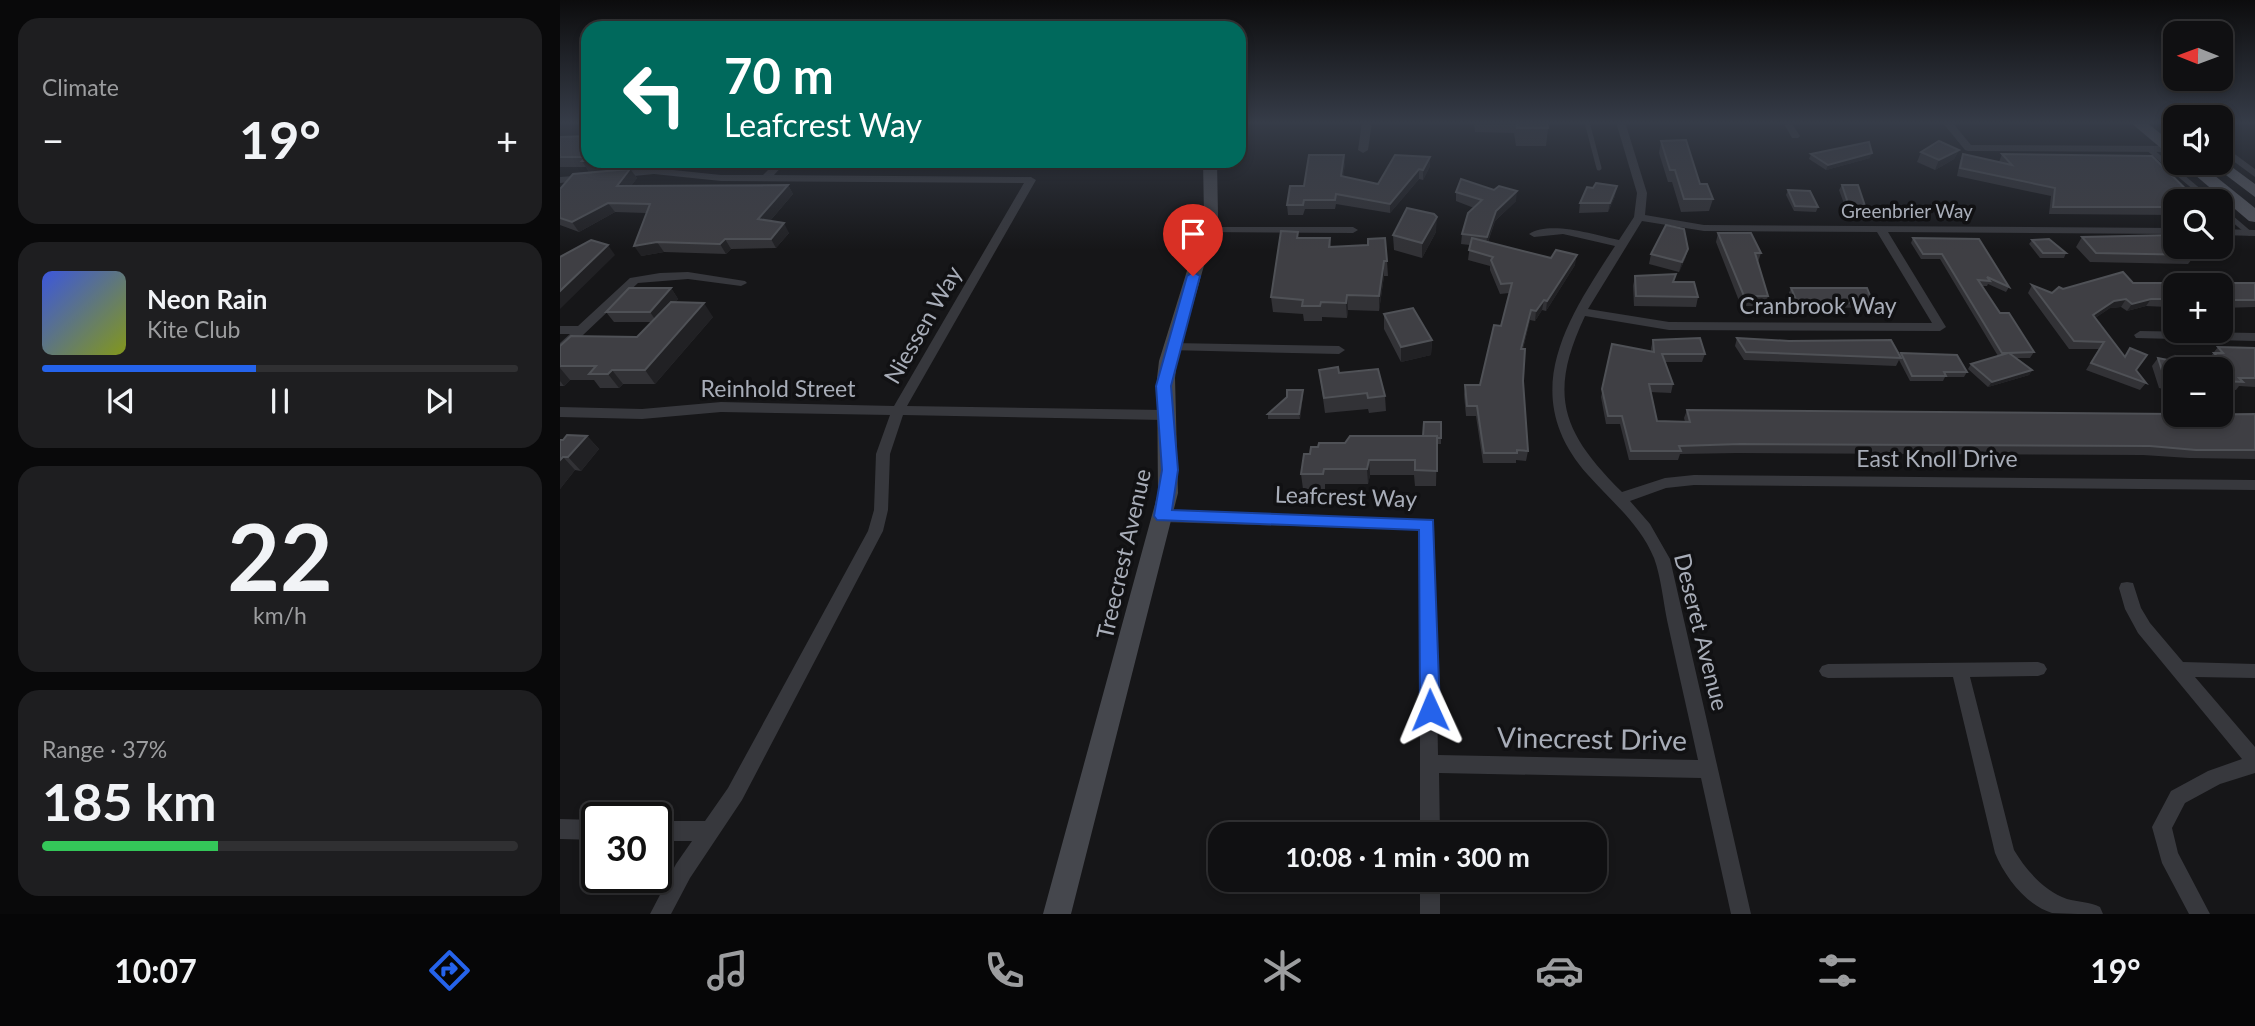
<!DOCTYPE html>
<html lang="en">
<head>
<meta charset="utf-8">
<style>
  body { margin:0; font-family:Lato,sans-serif; background:#1e1e20; color:#f1f3f6; height:100vh; display:flex; flex-direction:column; font-size:26px; white-space:nowrap }
  * { box-sizing:border-box; margin:0 }
  p { font-size:23px; color:#9c9d9f }
  .icon { flex:none; width:38px; height:38px; fill:none; stroke:currentColor; stroke-width:2; stroke-linecap:round; stroke-linejoin:round }
  .map { position:relative; flex:1; overflow:hidden }
  .side { display:flex; flex-direction:column; gap:18px; padding:18px; background:#09090a; width:560px }
  .side>* { flex:none }
  .hud { position:absolute; left:21px; top:21px; width:665px; height:147px; border-radius:21px; box-shadow:0 4px 10px #0003,0 0 0 2px #303032; background:#00695c; color:#fff; overflow:hidden }
  .needle { width:46px; rotate:271deg }
  .fabs { position:absolute; left:1603px; top:21px; display:grid; gap:14px }
  .fabs a { display:grid; place-items:center; width:70px; height:70px; border-radius:14px; background:#101012; box-shadow:0 4px 10px #0003,0 0 0 2px #303032; font-size:35px }
  .speed { position:absolute; left:21px; top:802px; display:flex; gap:14px; font-size:35px; font-weight:700; text-align:center }
  .speed>* { display:grid; place-content:center; width:91px; height:91px; border-radius:50%; background:#101012; box-shadow:0 4px 10px #0003,0 0 0 2px #303032; line-height:1 }
  .speed .limit { border:4px solid #111; border-radius:10px; background:#fff; color:#111 }
  .pin { position:absolute; display:grid; place-items:center; width:60px; height:60px; color:#fff; margin:-72px -30px; border-radius:50% 50% 50% 0; rotate:-45deg; box-shadow:0 0 7px #0007 }
  .pin .icon { rotate:45deg }
  .me { position:absolute; width:77px; margin:-38px; rotate:359deg; stroke-linejoin:round; filter:drop-shadow(0 0 5px #0008) }
  .turn { display:flex; align-items:center; gap:24px; height:147px; padding:0 28px; font-size:32px }
  .turn .icon { width:91px; height:91px; stroke-width:2.5 }
  .turn b { display:block; font-size:49px; line-height:60px }
  .big { font-size:52px; font-weight:700; line-height:1.1 }
  .side .widget { flex:1; display:flex; flex-direction:column; justify-content:center; gap:10px; min-width:0; padding:0 24px; border-radius:21px; background:#1e1e20 }
  .side .dial { align-items:center; gap:0 }
  .dial b { font-size:91px; line-height:1 }
  .song { display:flex; align-items:center; gap:21px }
  .cover { width:84px; height:84px; border-radius:10px; background:linear-gradient(135deg,hsl(230 70% 55%),hsl(70 70% 35%)) }
  .played { height:7px; border-radius:4px; background:linear-gradient(90deg,#2563eb 45%,#303032 45%) }
  .keys { display:flex; justify-content:space-around; direction:ltr }
  .heat { display:flex; justify-content:space-between; align-items:center; font-size:38px; direction:ltr }
  .charge { height:10px; border-radius:5px; background:linear-gradient(90deg,#34c759 37%,#303032 0) }
  .trip { position:absolute; left:648px; top:822px; width:399px; height:70px; border-radius:21px; background:#101012; box-shadow:0 4px 10px #0003,0 0 0 2px #303032; font-weight:700; line-height:70px; text-align:center }
  .menu { display:flex; height:112px; justify-content:space-around; align-items:center; background:#060607; color:#9c9d9f }
  .menu .icon { width:49px; height:49px }
  .menu .active { color:#2563eb }
  .menu b { font-size:32px; color:#f1f3f6 }
  main { display:flex; flex:1; min-height:0 }
  .map>svg:first-child { display:block }
  .lines { fill:none; stroke-linecap:round; stroke-linejoin:round }
  .lane { stroke:#37383d; stroke-width:5 }
  .street { fill:#37383d; fill-rule:evenodd }
  .secondary { fill:#45474d; fill-rule:evenodd }
  .primary { fill:#53555c; fill-rule:evenodd }
  .wall { fill:#323236 }
  .shaded-wall { fill:#212124 }
  .building { fill:#3f3f44; stroke:#4f5156; stroke-width:2 }
  .route { fill:#2563eb; stroke:#184099; stroke-width:2 }
  .labels { text-anchor:middle; stroke-width:7; stroke-linejoin:round; paint-order:stroke }
  .far-street-label { font-size:19px; fill:#a8adb8; stroke:#111113 }
  .street-label { font-size:23px; fill:#a8adb8; stroke:#111113 }
  .near-street-label { font-size:28px; fill:#a8adb8; stroke:#111113 }
</style>
</head>
<body>
<main>
<section class="side">
<div class="widget"><p>Climate</p>
<div class="heat"><a>−</a><b class="big">19°</b><a>+</a></div>
</div>
<div class="widget">
<div class="song"><i class="cover"></i><div><b>Neon Rain</b><p>Kite Club</p></div></div>
<div class="played"></div>
<div class="keys"><svg class="icon" aria-label="previous" viewBox="0 0 24 24"><path d="M18 5L8 12l10 7zM5 5v14"/></svg><svg class="icon" aria-label="pause" viewBox="0 0 24 24"><path d="M8 5v14M16 5v14"/></svg><svg class="icon" aria-label="next" viewBox="0 0 24 24"><path d="M6 5l10 7-10 7zM19 5v14"/></svg></div>
</div>
<div class="widget dial"><b>22</b><p>km/h</p></div>
<div class="widget"><p>Range · 37%</p><b class="big">185 km</b><div class="charge"></div></div>
</section>
<div class="map">
<svg width="1695" height="914" viewBox="0 0 1695 914">
  <rect width="100%" height="100%" fill="#161618"/>
  <g class="lines">
    <g class="lane">
      <path d="M1027,122L1039,168"/>
      <path d="M1589,149L1651,201"/>
      <path d="M1661,209L1689,233"/>
    </g>
    <g class="street">
      <path d="M802,122H812L808,150L803,153L798,150Z"/>
      <path d="M1056,122H1065L1087,193L1085,215L1144,225L1615,228V234L1328,232L1386,327L1380,331L1109,330L1025,316C987,396 1003,433 1062,492L1105,478L1134,475L1695,480V490L1134,485L1106,488L1070,501L1090,524L1110,559L1191,914H1171L1141,778L879,773L880,835H860V530L602,522L597,520L595,516L597,512L602,510L872,520L874,524L878,755L1138,760C1128,713 1117,667 1107,620C1103,600 1101,577 1094,558C1080,524 1051,501 1028,475C957,395 1006,321 1055,246L1003,234L974,237L969,234C990,220 1035,235 1059,240L1074,217L1077,193ZM1082,221L1144,231L1317,232L1372,323L1109,322L1028,309Z"/>
      <path d="M1223,122H1231L1240,136L1238,138H1232Z"/>
      <path d="M1382,122H1392L1411,145L1611,146L1615,150L1611,152L1408,151L1405,150Z"/>
      <path d="M1661,144L1695,169V177L1661,152Z"/>
      <path d="M217,161H227L214,175L471,177L476,180L347,406L604,410L611,415L604,420L343,415L330,454L328,510L323,531L182,800L130,878L111,914H90L116,864L132,841H96V821H145L168,788L308,531L314,510L316,454L330,415L161,412L82,419L0,417V407L82,409L161,402L334,406L464,183L161,181L94,174L54,178L49,175L54,172L94,168L161,175H203Z"/>
      <path d="M27,175L32,178L31,180L0,183V177Z"/>
      <path d="M647,227H793L798,230L793,233L643,232V228Z"/>
      <path d="M1661,229L1695,230V236L1661,235Z"/>
      <path d="M128,272L185,281L187,283L181,286L128,279L78,283L4,353L0,354V343L10,334H0V326H18L70,278L100,273Z"/>
      <path d="M1580,331L1695,333V341L1576,338L1574,335Z"/>
      <path d="M612,343L779,346L785,350L779,354L608,350L606,347L608,344Z"/>
      <path d="M1567,582L1573,583L1581,608L1590,623L1623,662L1695,664V678L1635,677L1695,747V773L1660,784L1625,803L1612,828L1618,853L1650,914H1629L1602,863L1592,827L1611,791L1648,771L1682,759L1578,633L1565,609L1559,588L1561,583Z"/>
      <path d="M1478,662L1484,664L1487,669L1484,674L1478,676L1410,677L1454,850C1466,870 1484,891 1507,899C1518,902 1530,902 1540,907L1543,914C1528,914 1507,914 1492,913C1466,905 1445,877 1435,853L1393,677L1268,678L1262,676L1259,671L1262,666L1268,664Z"/>
      <path d="M0,819L37,820V840L0,839Z"/>
      <rect x="860" y="880" width="20" height="34"/>
    </g>
    <path class="secondary" d="M643,161H657L658,216L617,361L615,378L618,493L511,914H483L598,493L597,378L599,361L644,216Z"/>
    <g class="primary">
      <path d="M1570,122H1586L1615,145V157L1609,155Z"/>
      <path d="M1597,122H1613L1615,134Z"/>
      <path d="M1661,159L1695,184V197L1650,163H1661Z"/>
      <path d="M1621,163H1639L1695,208V222L1689,221Z"/>
    </g>
  </g>
  <g class="wall">
    <path d="M914,122H989V124H988V128L986,146H956L954,133L915,132Z"/>
    <path d="M0,137L86,166L29,172L26,167H0Z"/>
    <path d="M1101,141L1140,184L1153,199L1149,211L1121,212L1112,182H1108L1099,153Z"/>
    <path d="M1399,150L1394,159L1375,170L1357,162L1361,152Z"/>
    <path d="M1251,154L1310,158L1266,170L1249,159Z"/>
    <path d="M1403,154L1439,162L1442,154L1615,201V215L1489,214L1491,196L1397,176L1400,161Z"/>
    <path d="M870,157V166L863,180L859,179L830,213L776,204L775,209H745L743,215H728L727,205L744,186L785,164L783,176L818,184Z"/>
    <path d="M171,161H195L193,163H173Z"/>
    <path d="M244,161H275L273,164H245Z"/>
    <path d="M70,169L77,178L71,186L228,185L233,194L210,221L229,233L216,248L171,249L166,254L104,252L81,256L86,213L55,212L19,232L0,225V189Z"/>
    <path d="M1282,185L1305,206L1303,212H1287L1279,190Z"/>
    <path d="M1228,190L1258,207L1256,212L1234,211L1226,195Z"/>
    <path d="M896,192L956,201L935,221L928,242L1015,265L986,311L982,310L975,321L970,320L963,349V381L968,451L966,461L956,460V463H923L916,416H906L904,395L905,385H920L941,326L949,293L940,294L930,270V266L908,260L910,245L901,244L902,234L914,208L896,201Z"/>
    <path d="M1055,196L1048,212L1019,213L1020,203Z"/>
    <path d="M738,232V238H770L771,247L827,261L828,276H824L819,311L788,310L787,318L762,317V321H744L743,314L713,312L711,297Z"/>
    <path d="M876,232L862,258L834,250L833,235Z"/>
    <path d="M1158,233L1201,253L1198,262L1208,296L1205,306H1181L1156,242Z"/>
    <path d="M1522,237L1647,249L1640,259H1632L1628,264L1530,262L1516,247Z"/>
    <path d="M1353,238L1449,287L1446,292L1428,284L1427,286H1422L1440,313L1474,352L1470,358H1456L1472,370L1469,375L1428,387L1408,369L1411,364L1438,356L1380,259H1361L1351,243Z"/>
    <path d="M1472,240L1506,253L1504,258H1480L1469,244Z"/>
    <path d="M1128,249L1125,259L1119,272L1089,264L1091,254Z"/>
    <path d="M1075,276L1114,282L1138,297L1136,307L1074,306L1073,286Z"/>
    <path d="M1573,283H1695V307L1661,308L1666,313L1661,320V285H1615V315L1607,307L1586,306L1567,311L1561,307L1550,308L1535,318L1565,356L1570,348L1576,370L1586,383L1580,390L1526,370L1539,349H1509L1468,293L1472,285L1492,293L1503,289Z"/>
    <path d="M111,288L118,299L115,302L153,317L95,384H63L59,388H40L34,380H10L4,386H0V346L77,337L92,322H54L46,312Z"/>
    <path d="M1231,288L1313,303L1311,308L1235,307L1229,293Z"/>
    <path d="M824,314L872,340L871,355L841,362L824,329Z"/>
    <path d="M1177,338L1339,355L1341,353L1407,372L1404,377H1385L1383,381H1350L1339,360L1336,366L1184,360L1175,346Z"/>
    <path d="M1093,340L1145,354L1142,362H1105L1113,384L1111,393L1090,392L1097,421L1125,422L1124,418L1127,410L1695,414V459L1629,458L1583,455L1177,453L1120,454L1118,460H1069L1060,424H1046L1041,397L1052,344L1091,352V348Z"/>
    <path d="M1658,347L1695,348V387L1679,386L1676,390L1661,389V369H1615V392L1599,388L1592,366L1598,358L1613,361L1616,356L1649,363L1647,361Z"/>
    <path d="M759,370L779,373L825,396L826,411L809,413L808,409L765,413Z"/>
    <path d="M743,390V395L740,419H708V414Z"/>
    <path d="M881,422V444H877L876,486H855L854,475H810L808,484H765V489H743L741,474L750,454L758,447L785,443L863,436Z"/>
    <path d="M27,436L39,449L21,471L15,470L0,489V440Z"/>
  </g>
  <g class="shaded-wall">
    <path d="M1399,150L1394,159L1375,170L1379,160Z"/>
    <path d="M1312,153L1310,158L1266,170L1268,165Z"/>
    <path d="M784,155L785,164L782,185L781,176Z"/>
    <path d="M870,157V166L863,180V170Z"/>
    <path d="M22,161H89L86,166L29,172Z"/>
    <path d="M70,169L77,178L64,196L57,186Z"/>
    <path d="M859,169V179L830,213V204Z"/>
    <path d="M228,185L233,194L203,229L198,219Z"/>
    <path d="M1057,186L1055,196L1048,212L1050,203Z"/>
    <path d="M957,191L956,201L935,221L926,247L927,237L936,211Z"/>
    <path d="M48,203L55,212L19,232L12,222Z"/>
    <path d="M877,217L876,232L862,258V243Z"/>
    <path d="M224,223L229,233L216,248L211,239Z"/>
    <path d="M165,239L171,249L166,254L160,244Z"/>
    <path d="M97,242L104,252L81,256L74,246Z"/>
    <path d="M48,245L55,255L0,309V291Z"/>
    <path d="M1128,249L1125,259L1119,272L1122,262Z"/>
    <path d="M1017,255L1015,265L986,311L987,301Z"/>
    <path d="M824,261V276L819,311V296Z"/>
    <path d="M111,288L118,299L97,322L90,312Z"/>
    <path d="M787,295L788,310L787,318L786,303Z"/>
    <path d="M1566,299L1561,307L1550,308L1528,323L1533,315L1554,301Z"/>
    <path d="M1591,299L1586,306L1567,311L1572,304Z"/>
    <path d="M984,300L982,310L975,321L976,311Z"/>
    <path d="M144,303L153,317L95,384L85,370Z"/>
    <path d="M971,310L970,320L960,359L961,349Z"/>
    <path d="M872,340L871,355L841,362V347Z"/>
    <path d="M0,368L10,380L4,386L0,381Z"/>
    <path d="M52,370L63,384L59,388L48,374Z"/>
    <path d="M1472,370L1469,375L1428,387L1432,382Z"/>
    <path d="M743,390V395L740,419L739,414Z"/>
    <path d="M27,436L39,449L21,471L8,457Z"/>
    <path d="M3,457L15,470L0,489V460Z"/>
    <path d="M809,460L810,475L808,484L807,469Z"/>
  </g>
  <g class="building">
    <path d="M956,122H987L988,128H957Z"/>
    <path d="M28,136V161H22L26,157H0V137Z"/>
    <path d="M1126,140L1140,184H1147L1153,199H1124L1115,170H1110L1101,141Z"/>
    <path d="M1379,141L1399,150L1379,160L1361,152Z"/>
    <path d="M1309,142L1312,153L1268,165L1251,154Z"/>
    <path d="M1403,154L1452,165L1442,154L1592,156L1638,201H1615V207H1493L1495,188L1400,168Z"/>
    <path d="M749,155H784L781,176L818,184L835,155L870,157L863,170L859,169L830,204L776,194L775,200H744L743,205H727L730,186H744Z"/>
    <path d="M70,169L57,186L228,185L198,219L224,223L211,239H165L160,244L97,242L74,246L90,204L48,203L12,222L0,218V189L13,174Z"/>
    <path d="M901,179L934,190L939,186L957,191L936,211L927,237L902,234L908,213L922,200L896,192Z"/>
    <path d="M1036,183L1057,186L1050,203H1020L1027,187L1033,188Z"/>
    <path d="M1282,185H1298L1305,206H1289Z"/>
    <path d="M1228,190L1250,191L1258,207L1235,206Z"/>
    <path d="M847,208L874,214L877,217L862,243L833,235Z"/>
    <path d="M1106,225L1124,229L1128,249L1122,262L1091,254Z"/>
    <path d="M721,231L738,232L737,238H770L769,247L808,245V239L825,238L827,261H824L819,296L787,295L786,303L761,302L760,306H742L743,300L711,297Z"/>
    <path d="M1158,233H1191L1201,253H1195L1208,296H1184Z"/>
    <path d="M1615,235V247H1645L1647,249H1630L1635,255L1536,253L1522,237Z"/>
    <path d="M912,238L991,258L996,250L1017,255L987,301L984,300L976,311L971,310L961,349H965L963,381L968,451L957,450V453H924L917,406H907L905,385H920L934,325L941,326L952,283L941,284L931,260L933,257L909,250Z"/>
    <path d="M1353,238L1419,239L1449,287L1427,277L1430,281L1418,280L1440,313H1449L1474,352L1449,353L1472,370L1432,382L1411,364L1448,353H1442L1382,254H1363Z"/>
    <path d="M1489,239L1506,253H1483L1472,240Z"/>
    <path d="M31,240L48,245L0,291V257Z"/>
    <path d="M1563,272L1573,283H1695V300H1661V285H1615V302L1612,299H1591L1572,304L1566,299L1554,301L1533,315L1565,357L1570,348L1587,355L1576,370L1586,383L1531,363L1544,342L1514,341L1472,285L1492,293L1499,287L1503,289Z"/>
    <path d="M1116,274L1113,282H1134L1138,297L1076,296L1075,276Z"/>
    <path d="M69,288H111L90,312H46Z"/>
    <path d="M1231,288H1307L1313,303L1237,302Z"/>
    <path d="M111,302L144,303L85,370H52L48,374H29L36,366H0V346L11,336L77,337Z"/>
    <path d="M853,308L872,340L841,347L824,314Z"/>
    <path d="M1140,338L1145,354H1102L1113,384H1089L1097,421L1130,422L1127,410L1615,414V415L1695,414V450H1636L1590,446L1180,444L1119,446L1121,451H1071L1062,416H1048L1042,389L1052,344L1094,352L1093,340Z"/>
    <path d="M1177,338L1229,341L1331,340L1341,358L1186,352Z"/>
    <path d="M1658,347L1695,348V378H1679L1683,382L1661,381V369H1615V383L1605,380L1598,358L1618,362L1616,356L1666,367L1654,353H1663Z"/>
    <path d="M1341,353L1397,355L1407,372H1384L1386,376H1352Z"/>
    <path d="M778,367L779,373L818,369L825,396L808,398L807,393L764,398L759,370Z"/>
    <path d="M727,390H743L739,414H708L727,397Z"/>
    <path d="M864,422H881V438H877V436H863Z"/>
    <path d="M7,435L27,436L8,457H3L0,460V440H3Z"/>
    <path d="M790,436H877V471L855,470V460H809L807,469H764L763,474H741L744,454H750L751,447H758L759,443H785Z"/>
  </g>
  <linearGradient id="sky" x2="0" y2="1"><stop stop-color="#0c0c0d"/><stop offset="0.49" stop-color="#363c48"/><stop offset="1" stop-color="#363c48" stop-opacity="0"/></linearGradient>
  <rect width="1695" height="250" fill="url(#sky)"/>
  <path class="route" d="M633,272L640,276L611,386L618,470L612,510L873,520L880,710L877,717L870,720L862,717L860,710L859,530L597,520L594,516L602,470L596,386L627,276Z"/>
  <g class="labels">
    <g class="far-street-label">
      <text x="1347" y="218">Greenbrier Way</text>
    </g>
    <g class="street-label">
      <text x="1258" y="314">Cranbrook Way</text>
      <text transform="translate(363 325) rotate(-60)" y="8">Niessen Way</text>
      <text x="218" y="397">Reinhold Street</text>
      <text x="1377" y="467">East Knoll Drive</text>
      <text transform="translate(786 497) rotate(2)" y="8">Leafcrest Way</text>
      <text transform="translate(564 554) rotate(-77)" y="8">Treecrest Avenue</text>
      <text transform="translate(1141 632) rotate(76)" y="8">Deseret Avenue</text>
    </g>
    <g class="near-street-label">
      <text transform="translate(1032 739) rotate(1)" y="10">Vinecrest Drive</text>
    </g>
  </g>
</svg>
<div class="fabs">
<a><svg class="needle" viewBox="-14 -14 28 28"><path d="M0-13l5 13h-10z" fill="#e53935"/><path d="M0 13l5-13h-10z" fill="#9c9d9f"/></svg></a>
<a><svg class="icon" aria-label="sound" viewBox="0 0 24 24"><path d="M4 9h4l5-4v14l-5-4H4zM17 9q2 3 0 6"/></svg></a>
<a><svg class="icon" aria-label="search" viewBox="0 0 24 24"><circle cx="10" cy="10" r="6"/><path d="M15 15l6 6"/></svg></a>
<a>+</a>
<a>−</a>
</div>
<div class="speed"><div class="limit">30</div></div>
<div class="pin" style="left:633px;top:276px;background:#d93025"><svg class="icon" aria-label="arrive" viewBox="0 0 24 24"><path d="M6 21V4h12l-3 4 3 4H6"/></svg></div>
<svg class="me" style="left:870px;top:710px" viewBox="-20 -20 40 40"><path d="M0-17L14 15 0 8-14 15z" fill="#2563eb" stroke="#fff" stroke-width="4"/></svg>
<div class="trip">10:08 · 1 min · 300 m</div>
<div class="hud">
<div class="turn"><svg class="icon" aria-label="left" viewBox="0 0 24 24"><path d="M17 20v-9H6M10 6l-5 5 5 5"/></svg><div><b>70 m</b>Leafcrest Way</div></div>
</div>
</div>
</main>
<nav class="menu">
<b>10:07</b>
<svg class="icon active" aria-label="directions" viewBox="0 0 24 24"><path d="M12 3l9 9-9 9-9-9zM9 14v-3h6M13 9l2 2-2 2"/></svg>
<svg class="icon" aria-label="music" viewBox="0 0 24 24"><path d="M9 18V5l10-2v13"/><circle cx="6" cy="18" r="3"/><circle cx="16" cy="16" r="3"/></svg>
<svg class="icon" aria-label="phone" viewBox="0 0 24 24"><path d="M5 4h4l2 5-3 2q2 4 5 5l2-3 5 2v4C11 20 4 13 5 4z"/></svg>
<svg class="icon" aria-label="climate" viewBox="0 0 24 24"><path d="M12 3v18M4 7l16 10M4 17L20 7"/></svg>
<svg class="icon" aria-label="car" viewBox="0 0 24 24"><path d="M5 17H2v-5l4-1 3-4h7l3 4 3 1v5h-3M9 17h6M6 11h13"/><circle cx="7" cy="17" r="2"/><circle cx="17" cy="17" r="2"/></svg>
<svg class="icon" aria-label="filters" viewBox="0 0 24 24"><path d="M4 7h16M4 17h16"/><circle cx="9" cy="7" r="2"/><circle cx="15" cy="17" r="2"/></svg>
<b>19°</b>
</nav>
</body>
</html>
